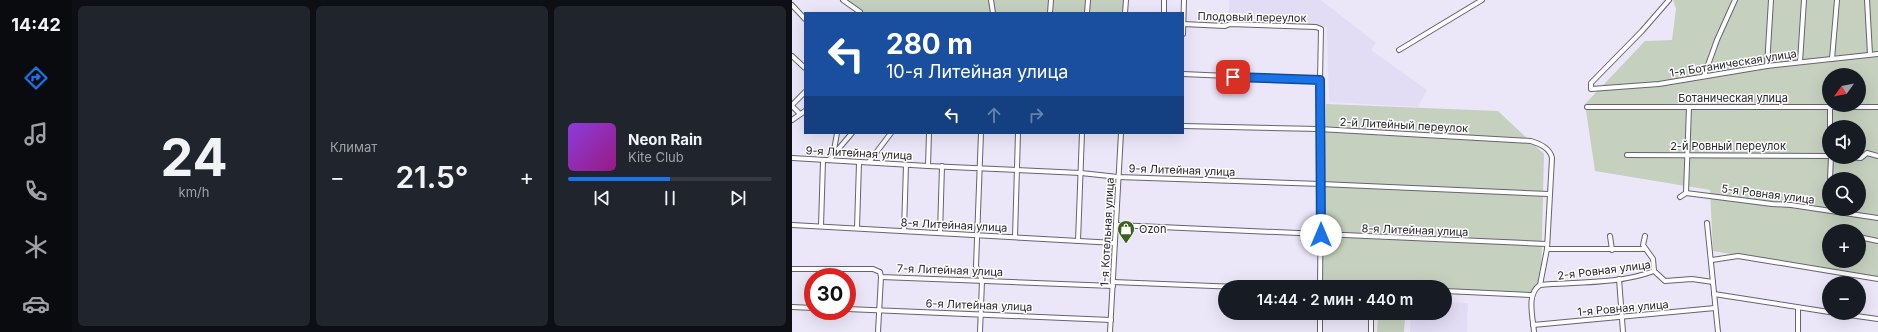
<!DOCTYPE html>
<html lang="ru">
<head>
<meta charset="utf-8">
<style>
  body { margin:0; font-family:Inter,sans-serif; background:#20242c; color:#f1f3f6; height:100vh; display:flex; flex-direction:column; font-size:15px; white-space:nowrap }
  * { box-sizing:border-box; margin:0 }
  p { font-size:13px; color:#9ea1a6 }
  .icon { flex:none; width:22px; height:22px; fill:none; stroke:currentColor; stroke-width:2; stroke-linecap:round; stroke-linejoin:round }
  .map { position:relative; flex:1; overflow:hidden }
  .drawer { display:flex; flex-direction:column; gap:6px; padding:6px; background:#0d0f14; width:720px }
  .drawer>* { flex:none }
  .banner { position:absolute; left:12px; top:12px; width:380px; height:122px; border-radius:0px; box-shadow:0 4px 16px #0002; background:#1a4fa0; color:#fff; overflow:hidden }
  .needle { width:26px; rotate:237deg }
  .fabs { position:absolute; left:1030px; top:68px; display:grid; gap:8px }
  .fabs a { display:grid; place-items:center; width:44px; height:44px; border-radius:50%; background:#171b24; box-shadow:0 4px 16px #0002; font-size:20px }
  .speed { position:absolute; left:12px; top:268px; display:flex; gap:8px; font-size:20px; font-weight:700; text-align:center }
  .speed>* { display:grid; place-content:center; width:52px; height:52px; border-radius:50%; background:#171b24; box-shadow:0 4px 16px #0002; line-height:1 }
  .speed .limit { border:6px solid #d22; background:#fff; color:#111 }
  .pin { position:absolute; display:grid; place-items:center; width:34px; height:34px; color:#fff; margin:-17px; border-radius:8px; box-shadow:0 2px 6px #0006 }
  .me { position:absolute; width:44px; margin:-22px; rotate:0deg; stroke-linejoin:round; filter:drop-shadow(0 0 3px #0008) }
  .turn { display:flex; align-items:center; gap:14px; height:84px; padding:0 16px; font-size:18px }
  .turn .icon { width:52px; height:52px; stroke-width:2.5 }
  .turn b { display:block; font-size:28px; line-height:34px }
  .lanes { display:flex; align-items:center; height:38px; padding:0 16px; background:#0003; justify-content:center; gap:20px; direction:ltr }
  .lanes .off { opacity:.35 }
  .big { font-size:30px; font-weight:600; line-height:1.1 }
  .drawer .widget { flex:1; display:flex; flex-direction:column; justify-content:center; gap:6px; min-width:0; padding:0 14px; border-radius:6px; background:#20242c }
  .drawer .dial { align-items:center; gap:0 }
  .dial b { font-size:52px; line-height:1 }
  .song { display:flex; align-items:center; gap:12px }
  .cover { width:48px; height:48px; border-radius:6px; background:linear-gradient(135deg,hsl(270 70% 55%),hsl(310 70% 35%)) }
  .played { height:4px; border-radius:2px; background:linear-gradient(90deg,#1a73e8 50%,#363941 50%) }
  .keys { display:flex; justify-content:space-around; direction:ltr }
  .heat { display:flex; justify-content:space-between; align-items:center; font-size:22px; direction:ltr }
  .drawer .tiles { flex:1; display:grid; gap:6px; grid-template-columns:repeat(3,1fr) }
  .trip { position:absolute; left:426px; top:280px; width:234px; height:40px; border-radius:20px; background:#171b24; box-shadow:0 4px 16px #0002; font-weight:600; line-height:40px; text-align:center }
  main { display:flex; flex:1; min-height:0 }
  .dock { display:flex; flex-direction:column; width:72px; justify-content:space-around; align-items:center; background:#090b0e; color:#9ea1a6 }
  .dock .icon { width:28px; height:28px }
  .dock .active { color:#1a73e8 }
  .dock b { font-size:18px; color:#f1f3f6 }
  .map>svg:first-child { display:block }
  .built { fill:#e2dcf5 }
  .green { fill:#c5d1be; fill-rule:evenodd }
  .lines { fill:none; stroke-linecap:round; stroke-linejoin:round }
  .minor-casing { stroke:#666272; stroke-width:6 }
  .minor { stroke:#fff; stroke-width:4 }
  .route-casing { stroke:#114b97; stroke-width:10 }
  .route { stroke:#1a73e8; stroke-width:7 }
  .labels { text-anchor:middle; stroke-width:3; stroke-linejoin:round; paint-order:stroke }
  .street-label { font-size:11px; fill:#26252b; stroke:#fff }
  .poi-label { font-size:11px; fill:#26252b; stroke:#fff; text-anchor:start }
</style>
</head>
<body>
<main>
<nav class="dock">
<b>14:42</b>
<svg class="icon active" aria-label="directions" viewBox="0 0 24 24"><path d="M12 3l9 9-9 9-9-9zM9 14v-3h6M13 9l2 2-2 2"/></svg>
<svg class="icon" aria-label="music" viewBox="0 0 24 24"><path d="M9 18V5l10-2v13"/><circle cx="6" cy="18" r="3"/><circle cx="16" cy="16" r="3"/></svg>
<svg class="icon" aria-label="phone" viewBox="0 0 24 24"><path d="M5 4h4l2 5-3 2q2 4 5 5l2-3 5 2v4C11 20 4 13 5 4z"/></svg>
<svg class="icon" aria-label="climate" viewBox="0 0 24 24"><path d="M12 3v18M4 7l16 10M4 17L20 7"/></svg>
<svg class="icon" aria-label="car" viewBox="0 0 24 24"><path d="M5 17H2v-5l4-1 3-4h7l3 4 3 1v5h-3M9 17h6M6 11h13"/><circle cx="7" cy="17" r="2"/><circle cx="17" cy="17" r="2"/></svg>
</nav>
<section class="drawer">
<div class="tiles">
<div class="widget dial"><b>24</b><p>km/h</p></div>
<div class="widget"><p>Климат</p>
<div class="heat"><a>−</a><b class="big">21.5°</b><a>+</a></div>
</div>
<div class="widget">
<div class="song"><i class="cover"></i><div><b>Neon Rain</b><p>Kite Club</p></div></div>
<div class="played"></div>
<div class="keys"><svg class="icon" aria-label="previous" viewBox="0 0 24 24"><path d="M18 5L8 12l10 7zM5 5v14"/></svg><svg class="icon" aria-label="pause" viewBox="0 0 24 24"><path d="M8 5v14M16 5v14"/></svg><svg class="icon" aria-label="next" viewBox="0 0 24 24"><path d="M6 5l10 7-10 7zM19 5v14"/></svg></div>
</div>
</div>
</section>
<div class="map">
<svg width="1086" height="332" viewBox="0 0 1086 332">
  <rect width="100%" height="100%" fill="#ebe7f9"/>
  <g class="built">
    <path d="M437,0H529L584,43L579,50L635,90L626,107L537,102L535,27L437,16Z"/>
    <path d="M653,302L676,303L675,332H618L619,313H653Z"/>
  </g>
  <g class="green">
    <path d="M55,0H332L331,13H71Z"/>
    <path d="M881,0H1086V279L921,251L918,190L803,171L793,104L853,41L880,40L884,9ZM1037,75H1067V105H1037ZM1037,127H1067V157H1037ZM1037,179H1067V209H1037ZM1037,231H1067V261H1037Z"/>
    <path d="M534,104L706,111L752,154L749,280L737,294L653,288V287L529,285Z"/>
    <path d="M586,317H613L612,332H585Z"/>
  </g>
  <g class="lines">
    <defs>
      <g id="minor">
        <path d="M51,0L68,12"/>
        <path d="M199,0L201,13"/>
        <path d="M877,0L850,31L799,83V89L867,84L975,66L1086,54"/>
        <path d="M1075,0L1078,54"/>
        <path d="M0,5L13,19"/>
        <path d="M258,13L259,0"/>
        <path d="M295,13L296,0"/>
        <path d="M333,13L334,0"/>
        <path d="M372,13V0"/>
        <path d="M391,24L433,26L438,24L524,27L529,29L527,129L529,184L528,287"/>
        <path d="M391,34L392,0"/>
        <path d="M607,50L690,0"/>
        <path d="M0,56L13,68"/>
        <path d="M1040,59L1045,0"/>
        <path d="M1008,62L1012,0"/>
        <path d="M975,66L979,0"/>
        <path d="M391,74L527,80"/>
        <path d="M912,76L925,40L943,0"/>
        <path d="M0,105L13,92"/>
        <path d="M0,106L8,114"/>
        <path d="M795,107H1086"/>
        <path d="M1038,107V127"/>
        <path d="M0,120L13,111"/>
        <path d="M391,126L527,129L739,141C748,144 758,148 760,158L755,249L748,285C734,294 741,317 742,332"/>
        <path d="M835,155L1037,156"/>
        <path d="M41,156L45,133"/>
        <path d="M1051,157L1069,158L1075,153L1086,156"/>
        <path d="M0,158L136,166L289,173L326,177L529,184L757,194"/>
        <path d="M37,160L60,133"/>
        <path d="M77,162L99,133"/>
        <path d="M136,166L137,133"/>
        <path d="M1038,179L1039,157"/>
        <path d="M894,193L897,107"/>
        <path d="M888,197L894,193L980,204L999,205L1086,218"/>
        <path d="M915,223L926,332"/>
        <path d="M0,225L323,243"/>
        <path d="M324,225L754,244"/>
        <path d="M29,226L31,161"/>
        <path d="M65,228L67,163"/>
        <path d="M112,231L114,165"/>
        <path d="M148,233L150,166"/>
        <path d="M818,236L820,250"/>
        <path d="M853,236L851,245L861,259L862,271"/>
        <path d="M223,237L226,133"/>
        <path d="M1067,237L1086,241"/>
        <path d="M286,241L290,133"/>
        <path d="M755,249H853"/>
        <path d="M920,260L946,256L1086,279"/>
        <path d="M0,269H81L88,272L89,277L321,286"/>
        <path d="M827,279L831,332"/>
        <path d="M321,282L446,287"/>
        <path d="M529,285L568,287"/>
        <path d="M748,285C784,282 828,284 862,271L873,281L900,279L921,282"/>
        <path d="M653,291L739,295"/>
        <path d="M922,294L1037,312"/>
        <path d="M0,307L21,308"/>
        <path d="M55,309L319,320"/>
        <path d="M528,313V332"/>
        <path d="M579,313V332"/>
        <path d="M1043,313L1086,319"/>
        <path d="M741,325L923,308"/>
        <path d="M86,332L89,277"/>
        <path d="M188,332L190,281L184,266L189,133"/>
        <path d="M318,332L329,133"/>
        <path d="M1006,332V308"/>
      </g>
    </defs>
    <use href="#minor" class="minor-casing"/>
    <use href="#minor" class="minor"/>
  </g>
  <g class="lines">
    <defs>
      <path id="route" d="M441,77L528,80L529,235"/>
    </defs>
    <use href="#route" class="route-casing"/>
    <use href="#route" class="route"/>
  </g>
  <defs>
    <symbol id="shop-pin" viewBox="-11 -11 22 30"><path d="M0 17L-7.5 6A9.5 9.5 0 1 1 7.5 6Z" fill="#3b621d" stroke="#fff"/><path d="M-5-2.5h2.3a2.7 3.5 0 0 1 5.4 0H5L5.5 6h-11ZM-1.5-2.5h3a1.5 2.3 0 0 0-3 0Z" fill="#fff"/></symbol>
  </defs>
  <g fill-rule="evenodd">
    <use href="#shop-pin" x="324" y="219" width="20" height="27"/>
  </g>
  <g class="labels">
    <g class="street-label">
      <text transform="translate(460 17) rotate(1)" y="4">Плодовый переулок</text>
      <text transform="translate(941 63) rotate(-9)" y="4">1-я Ботаническая улица</text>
      <text x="941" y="102">Ботаническая улица</text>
      <text transform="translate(612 125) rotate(3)" y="4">2-й Литейный переулок</text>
      <text x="936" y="150">2-й Ровный переулок</text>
      <text transform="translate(67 153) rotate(3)" y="4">9-я Литейная улица</text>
      <text transform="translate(390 170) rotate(2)" y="4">9-я Литейная улица</text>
      <text transform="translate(976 194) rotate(7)" y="4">5-я Ровная улица</text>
      <text transform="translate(162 225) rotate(3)" y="4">8-я Литейная улица</text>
      <text transform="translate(623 230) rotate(2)" y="4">8-я Литейная улица</text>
      <text transform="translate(315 232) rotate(-87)" y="4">1-я Котельная улица</text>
      <text transform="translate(158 270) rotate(2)" y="4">7-я Литейная улица</text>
      <text transform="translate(812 270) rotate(-7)" y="4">2-я Ровная улица</text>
      <text transform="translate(187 305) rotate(2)" y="4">6-я Литейная улица</text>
      <text transform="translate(831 308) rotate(-5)" y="4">1-я Ровная улица</text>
    </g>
    <g class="poi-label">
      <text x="347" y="233">Ozon</text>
    </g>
  </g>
</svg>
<div class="fabs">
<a><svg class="needle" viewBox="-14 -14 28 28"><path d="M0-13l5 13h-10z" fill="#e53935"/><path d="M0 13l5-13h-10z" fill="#9ea1a6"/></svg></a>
<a><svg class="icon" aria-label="sound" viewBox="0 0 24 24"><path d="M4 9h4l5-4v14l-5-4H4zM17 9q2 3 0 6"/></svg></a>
<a><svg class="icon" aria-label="search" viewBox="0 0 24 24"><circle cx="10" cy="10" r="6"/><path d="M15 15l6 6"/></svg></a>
<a>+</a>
<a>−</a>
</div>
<div class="speed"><div class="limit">30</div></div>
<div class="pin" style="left:441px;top:77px;background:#d93025"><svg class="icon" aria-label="arrive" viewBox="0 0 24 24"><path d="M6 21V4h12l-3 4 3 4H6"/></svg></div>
<svg class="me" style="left:529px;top:235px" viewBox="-20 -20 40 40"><circle r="19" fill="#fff"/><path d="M0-13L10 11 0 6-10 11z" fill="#1a73e8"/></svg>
<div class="trip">14:44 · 2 мин · 440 m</div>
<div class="banner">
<div class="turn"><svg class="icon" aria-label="left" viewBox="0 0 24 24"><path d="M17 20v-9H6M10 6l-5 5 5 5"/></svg><div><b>280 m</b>10-я Литейная улица</div></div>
<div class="lanes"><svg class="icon" aria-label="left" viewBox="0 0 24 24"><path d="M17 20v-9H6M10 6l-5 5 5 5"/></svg><svg class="icon off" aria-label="ahead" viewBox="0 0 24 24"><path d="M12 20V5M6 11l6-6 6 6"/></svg><svg class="icon off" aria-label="right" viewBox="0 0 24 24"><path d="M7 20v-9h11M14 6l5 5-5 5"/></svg></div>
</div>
</div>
</main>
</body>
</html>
